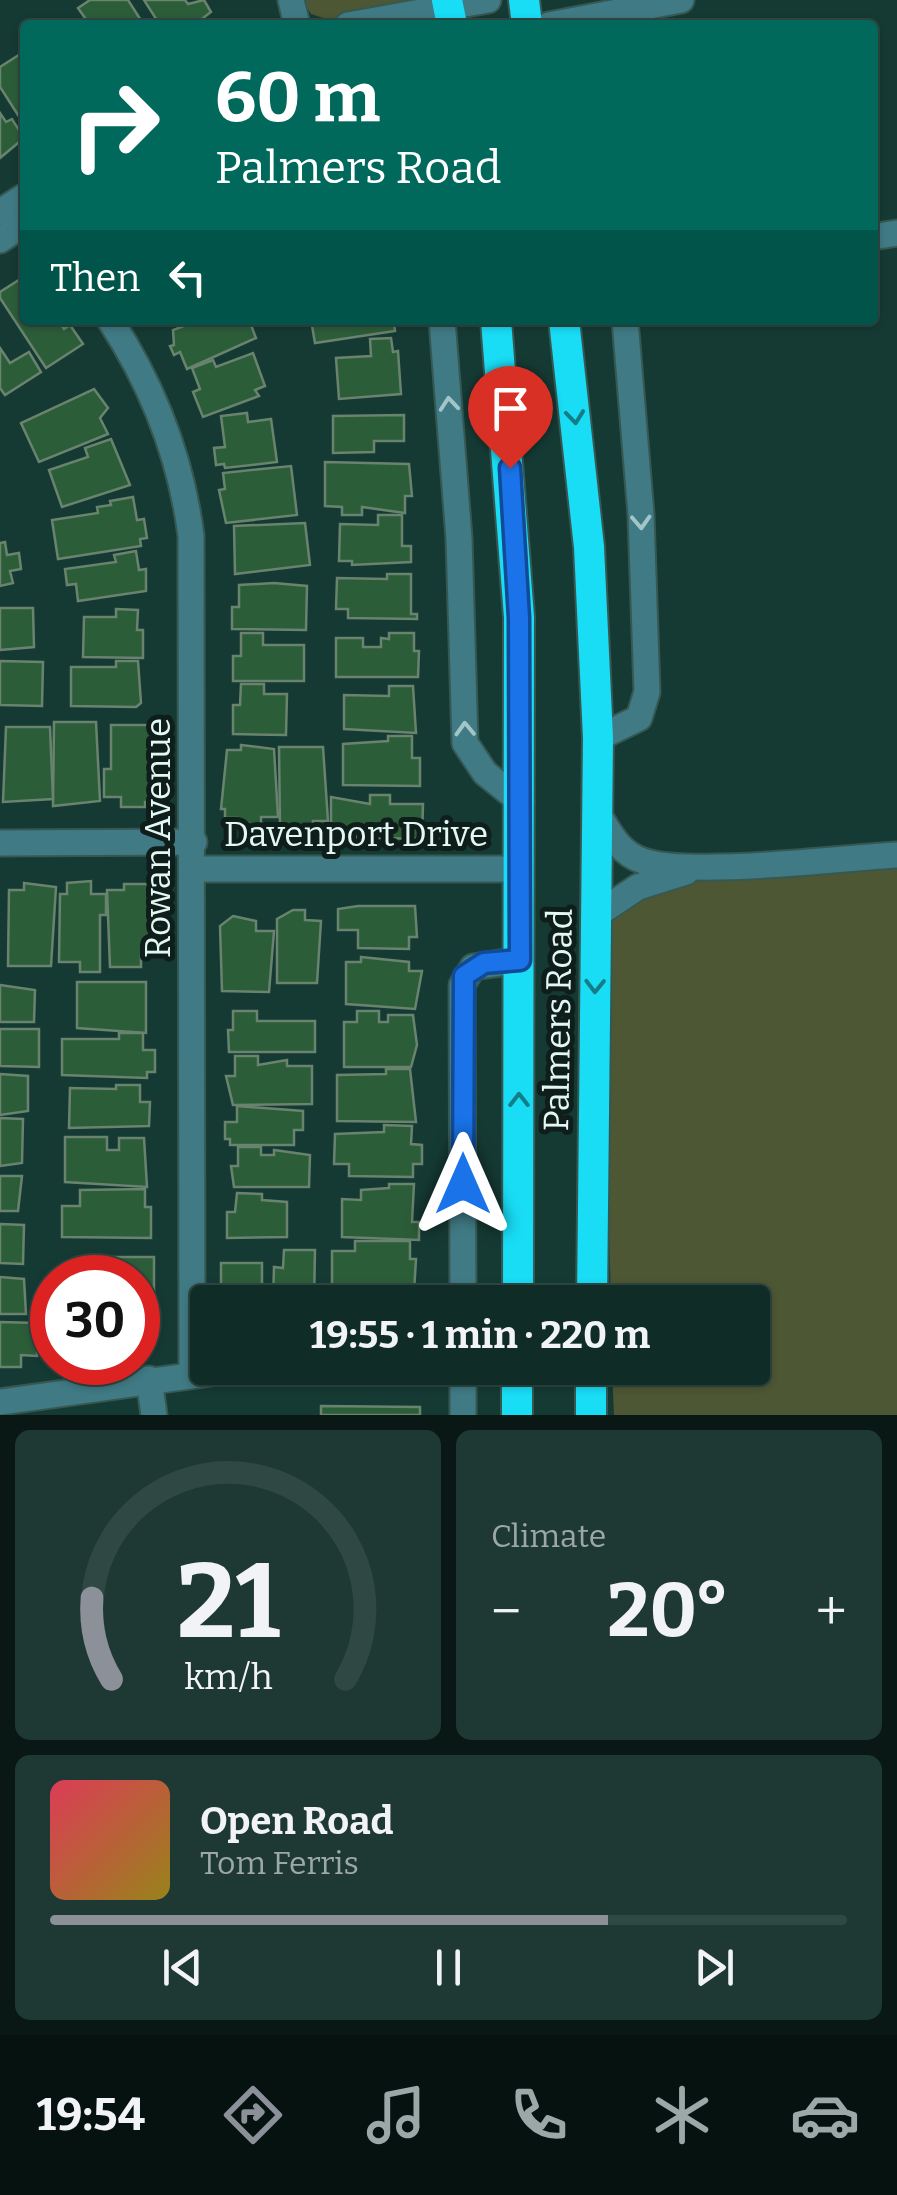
<!DOCTYPE html>
<html lang="en">
<head>
<meta charset="utf-8">
<style>
  body { margin:0; font-family:Bitter,serif; background:#1e3833; color:#f1f3f6; height:100vh; display:flex; flex-direction:column; font-size:38px; white-space:nowrap }
  * { box-sizing:border-box; margin:0 }
  p { font-size:32px; color:#9ca7a7 }
  .icon { flex:none; width:55px; height:55px; fill:none; stroke:currentColor; stroke-width:2; stroke-linecap:round; stroke-linejoin:round }
  .map { position:relative; height:1415px; overflow:hidden }
  .details { display:flex; flex-direction:column; gap:15px; padding:15px; background:#091815; flex:1 }
  .details>* { flex:none }
  .banner { position:absolute; left:20px; top:20px; width:858px; height:305px; border-radius:10px; box-shadow:0 2px 8px #0004,0 0 0 2px #304844; background:#00695c; color:#fff; overflow:hidden }
  .speed { position:absolute; left:30px; top:1255px; display:flex; gap:20px; font-size:50px; font-weight:700; text-align:center }
  .speed>* { display:grid; place-content:center; width:130px; height:130px; border-radius:50%; background:#102c27; box-shadow:0 2px 8px #0004,0 0 0 2px #304844; line-height:1 }
  .speed .limit { border:15px solid #d22; background:#fff; color:#111 }
  .pin { position:absolute; display:grid; place-items:center; width:85px; height:85px; color:#fff; margin:-102px -42px; border-radius:50% 50% 50% 0; rotate:-45deg; box-shadow:0 0 10px #0007 }
  .pin .icon { rotate:45deg }
  .me { position:absolute; width:110px; margin:-55px; rotate:0deg; stroke-linejoin:round; filter:drop-shadow(0 0 8px #0008) }
  .turn { display:flex; align-items:center; gap:35px; height:210px; padding:0 30px; font-size:45px }
  .turn .icon { width:130px; height:130px; stroke-width:2.5 }
  .turn b { display:block; font-size:70px; line-height:85px }
  .then { display:flex; align-items:center; height:95px; padding:0 30px; background:#0003; gap:20px; font-size:38px }
  .big { font-size:75px; font-weight:700; line-height:1.1 }
  .details .card { flex:1; display:flex; flex-direction:column; justify-content:center; gap:15px; min-width:0; padding:0 35px; border-radius:15px; background:#1e3833 }
  .details .dial { align-items:center; gap:0 }
  .dial svg { height:260px; overflow:visible; fill:none; stroke:#304844; stroke-width:7; stroke-linecap:round; text-anchor:middle }
  .dial text { fill:#f1f3f6; stroke:none }
  .song { display:flex; align-items:center; gap:30px }
  .cover { width:120px; height:120px; border-radius:15px; background:linear-gradient(135deg,hsl(350 70% 55%),hsl(50 70% 35%)) }
  .played { height:10px; border-radius:5px; background:linear-gradient(90deg,#8c9099 70%,#304844 70%) }
  .keys { display:flex; justify-content:space-around; direction:ltr }
  .heat { display:flex; justify-content:space-between; align-items:center; font-size:55px; direction:ltr }
  .details .tiles { flex:1; display:grid; gap:15px; grid-template-columns:1fr 1fr }
  .card:last-child { grid-column:span 2 }
  .trip { position:absolute; left:190px; top:1285px; width:580px; height:100px; border-radius:10px; background:#102c27; box-shadow:0 2px 8px #0004,0 0 0 2px #304844; font-weight:700; line-height:100px; text-align:center }
  .menu { display:flex; height:160px; justify-content:space-around; align-items:center; background:#061210; color:#9ca7a7 }
  .menu .icon { width:70px; height:70px }
  .menu .current { color:#8c9099 }
  .menu b { font-size:45px; color:#f1f3f6 }
  .map>svg:first-child { display:block }
  .green { fill:#4d5733 }
  .building { fill:#2c5d39; stroke:#69836e; stroke-width:2.5 }
  .lines { fill:none; stroke-linecap:round; stroke-linejoin:round }
  .minor-casing { stroke:#365853; stroke-width:29 }
  .highway-casing { stroke:#365853; stroke-width:34 }
  .minor { stroke:#407a84; stroke-width:25 }
  .highway { stroke:#19dcf5; stroke-width:30 }
  .oneway { stroke:#a2c6c7 }
  .oneway2 { stroke:#147d88 }
  .route-casing { stroke:#114b97; stroke-width:25 }
  .route { stroke:#1a73e8; stroke-width:18 }
  .labels { text-anchor:middle; stroke-width:10; stroke-linejoin:round; paint-order:stroke }
  .street-label { font-size:35px; fill:#e4f8f3; stroke:#0f1e1b }
</style>
</head>
<body>
<div class="map">
<svg width="897" height="1415" viewBox="0 0 897 1415">
  <rect width="100%" height="100%" fill="#153a34"/>
  <g class="green">
    <path d="M303,0H410L329,20L311,14Z"/>
    <path d="M897,868V1415H614L612,1368H752V1302H611L601,917L670,883Z"/>
  </g>
  <g class="building">
    <path d="M90,0H128L144,25H90L78,8Z"/>
    <path d="M144,0H185L188,4L204,0L211,12L194,25H160Z"/>
    <path d="M25,51V126L0,87V67Z"/>
    <path d="M0,113L6,122L12,119L24,138L0,158Z"/>
    <path d="M25,276V320H58L64,329L70,325L83,344L46,368L0,298V292Z"/>
    <path d="M200,320H249L256,338L187,369L180,352L174,355L170,346L174,345L173,330Z"/>
    <path d="M311,320H399L400,322L394,323L395,331L315,343Z"/>
    <path d="M391,338L393,352L398,351L401,394L339,399L336,358L371,356L370,339Z"/>
    <path d="M0,348L10,363L29,352L41,372L5,395L0,388Z"/>
    <path d="M253,353L265,386L255,390L259,396L203,417L193,392L200,389L192,368L213,360L216,367Z"/>
    <path d="M94,389L108,408L100,418L108,434L39,462L21,423Z"/>
    <path d="M247,413L248,422L271,419L277,462L225,468L224,464L216,465L214,448L225,447L221,416Z"/>
    <path d="M404,415V441H374V452L333,453V416Z"/>
    <path d="M111,439L130,485L62,507L49,470L88,457L85,448Z"/>
    <path d="M325,462L409,464L412,496H405V513L362,507V515H342V507L325,506Z"/>
    <path d="M291,466L297,515L226,523L219,490L225,489L223,473Z"/>
    <path d="M133,497L137,520L144,519L147,538L140,539L141,546L58,559L52,520L98,513L97,507L111,505L110,501Z"/>
    <path d="M378,515H402V546H411V562L352,565V561H339L340,524L378,525Z"/>
    <path d="M305,523L310,565L235,574L234,526Z"/>
    <path d="M5,542L7,555L19,553L21,569L10,571L13,583L0,586V543Z"/>
    <path d="M136,551L139,570L146,569V591L78,601L76,584L67,585L65,569L116,562L114,555Z"/>
    <path d="M387,574H411V614H417V619L348,618V609H336L337,578L387,579Z"/>
    <path d="M274,583L307,586L306,630L232,629V607H239V585Z"/>
    <path d="M0,608H33L34,647L0,650Z"/>
    <path d="M116,609L138,610L137,630H143V658L83,657L84,617H116Z"/>
    <path d="M241,633H263V645H304V681H233V656H241Z"/>
    <path d="M389,633H414V651H419L418,677H336V638H363V647H381V638L389,639Z"/>
    <path d="M0,661L43,662L42,706L0,705Z"/>
    <path d="M116,661H138L141,703L136,707L71,706V667H116Z"/>
    <path d="M241,684H264V694H287L286,735L233,734V705H240Z"/>
    <path d="M389,686H413L416,733L344,729V695L389,696Z"/>
    <path d="M54,722H96L100,801L53,806Z"/>
    <path d="M111,725H155V802H145V807H121V797H104V769H111Z"/>
    <path d="M6,727H50L53,799L3,802Z"/>
    <path d="M388,736H412V758H420V786L343,785V744L388,741Z"/>
    <path d="M241,745L274,749L278,817H261V826H237V818H225V809H221L227,750H241Z"/>
    <path d="M279,747H323L328,821H313V827H280Z"/>
    <path d="M370,795H390V804H423L422,839L331,837V797L370,804Z"/>
    <path d="M91,881V894H106V915H100V972H80V962H59L60,894H67V883Z"/>
    <path d="M24,883L56,887L51,966H8L9,890H24Z"/>
    <path d="M124,884H151L159,895L156,956H141V967H110L107,890H124Z"/>
    <path d="M358,906H415L417,937H409V949L358,948V930H338V909Z"/>
    <path d="M293,910H305V920L321,921L317,983H277V919Z"/>
    <path d="M233,916L256,921V931H274L269,992L222,991L220,926Z"/>
    <path d="M361,957L409,962V971H422L415,1009L346,1004V962H361Z"/>
    <path d="M77,982H146V1033L77,1028Z"/>
    <path d="M0,985L35,990L34,1022H0Z"/>
    <path d="M233,1011H257V1021H315V1052H229L228,1030H233Z"/>
    <path d="M357,1011H379V1022H388V1015H413L417,1045L411,1067H344V1022H357Z"/>
    <path d="M0,1029H39V1067L0,1066Z"/>
    <path d="M119,1033H143V1050H155V1072H147V1078L62,1075V1039H119Z"/>
    <path d="M235,1056H258V1065L287,1060V1066H312V1104L233,1105L226,1076H235Z"/>
    <path d="M386,1069H410L416,1122L337,1121V1075L386,1074Z"/>
    <path d="M0,1074L28,1076V1111L0,1115Z"/>
    <path d="M116,1085H140V1102H150L149,1126L69,1128L70,1088L116,1089Z"/>
    <path d="M237,1106L303,1111V1130H294V1145H230V1139H225V1122H237Z"/>
    <path d="M0,1118L23,1119L22,1163L0,1166Z"/>
    <path d="M384,1125L412,1126L411,1144L422,1145V1164H413V1177L349,1176V1164H334L335,1134L384,1132Z"/>
    <path d="M65,1137H107V1150H119V1138H144L147,1187L65,1182Z"/>
    <path d="M238,1147H261V1155H274V1150L310,1155L309,1187H234L231,1166H238Z"/>
    <path d="M0,1176H22L18,1211H0Z"/>
    <path d="M389,1184H414L412,1222H419V1240L342,1237V1199L361,1200V1190L389,1188Z"/>
    <path d="M145,1189V1207H151V1238L62,1237V1206H80V1190Z"/>
    <path d="M237,1193L262,1194V1200L287,1202V1237L227,1238V1212H235Z"/>
    <path d="M0,1224L24,1225L23,1264L0,1263Z"/>
    <path d="M355,1241H410V1259H416L414,1292L332,1285V1251H355Z"/>
    <path d="M284,1250H315L314,1302H273L274,1267L283,1268Z"/>
    <path d="M112,1257H154V1330H149V1341H138V1278H112Z"/>
    <rect x="221" y="1263" width="41" height="39"/>
    <path d="M65,1271H101L100,1278H55L65,1276Z"/>
    <path d="M0,1277L24,1279L26,1314H0Z"/>
    <path d="M384,1294H417L416,1302H328V1297Z"/>
    <path d="M0,1322L37,1323V1356L21,1355V1367H0Z"/>
    <path d="M321,1406L420,1407V1415H321Z"/>
  </g>
  <g class="lines">
    <defs>
      <g id="minor">
        <path d="M291,0L297,25"/>
        <path d="M348,25L488,0"/>
        <path d="M549,25L681,0"/>
        <path d="M0,212L25,196"/>
        <path d="M872,237L897,233"/>
        <path d="M0,240L25,223"/>
        <path d="M110,320C153,386 181,457 191,536L192,1374"/>
        <path d="M442,320L459,538L465,743L485,773L521,802"/>
        <path d="M598,738L639,718L647,692L641,515L625,320"/>
        <path d="M597,812C609,832 619,853 643,861C690,877 841,858 897,855"/>
        <path d="M0,843L194,842"/>
        <path d="M192,869H520"/>
        <path d="M596,915L638,887L686,872"/>
        <path d="M463,1302L462,985L473,967L520,960"/>
        <path d="M149,1379L154,1415"/>
        <path d="M0,1402L226,1371H463"/>
        <path d="M463,1415V1368"/>
      </g>
      <g id="highway">
        <path d="M447,0L452,25"/>
        <path d="M524,0L527,25"/>
        <path d="M496,320L519,617L518,1302"/>
        <path d="M564,320L589,547L598,738L592,1302"/>
        <path d="M517,1415V1368"/>
        <path d="M591,1415V1368"/>
      </g>
    </defs>
    <use href="#minor" class="minor-casing"/>
    <use href="#highway" class="highway-casing"/>
    <use href="#minor" class="minor"/>
    <use href="#highway" class="highway"/>
  </g>
  <defs><path id="oneway-chevron" d="M-2-3.5L2.5 0L-2 3.5" fill="none" stroke-width="1.6" stroke-linecap="round" stroke-linejoin="round" transform="scale(2.5)"/></defs>
  <g class="oneway">
    <use href="#oneway-chevron" transform="translate(449 404) rotate(-95)"/>
    <use href="#oneway-chevron" transform="translate(641 522) rotate(87)"/>
    <use href="#oneway-chevron" transform="translate(465 729) rotate(-92)"/>
  </g>
  <g class="oneway2">
    <use href="#oneway-chevron" transform="translate(575 417) rotate(84)"/>
    <use href="#oneway-chevron" transform="translate(595 986) rotate(91)"/>
    <use href="#oneway-chevron" transform="translate(519 1100) rotate(-90)"/>
  </g>
  <g class="lines">
    <defs>
      <path id="route" d="M463,1184L464,976L484,963L520,960L519,618L510,468"/>
    </defs>
    <use href="#route" class="route-casing"/>
    <use href="#route" class="route"/>
  </g>
  <g class="labels">
    <g class="street-label">
      <text x="356" y="846">Davenport Drive</text>
      <text transform="translate(158 838) rotate(-90)" y="12">Rowan Avenue</text>
      <text transform="translate(558 1020) rotate(-89)" y="12">Palmers Road</text>
    </g>
  </g>
</svg>
<div class="speed"><div class="limit">30</div></div>
<div class="pin" style="left:510px;top:468px;background:#d93025"><svg class="icon" aria-label="arrive" viewBox="0 0 24 24"><path d="M6 21V4h12l-3 4 3 4H6"/></svg></div>
<svg class="me" style="left:463px;top:1184px" viewBox="-20 -20 40 40"><path d="M0-17L14 15 0 8-14 15z" fill="#1a73e8" stroke="#fff" stroke-width="4"/></svg>
<div class="trip">19:55 · 1 min · 220 m</div>
<div class="banner">
<div class="turn"><svg class="icon" aria-label="right" viewBox="0 0 24 24"><path d="M7 20v-9h11M14 6l5 5-5 5"/></svg><div><b>60 m</b>Palmers Road</div></div>
<div class="then">Then<svg class="icon" aria-label="left" viewBox="0 0 24 24"><path d="M17 20v-9H6M10 6l-5 5 5 5"/></svg></div>
</div>
</div>
<section class="details">
<div class="tiles">
<div class="card dial"><svg viewBox="0 0 100 80">
<path d="M14 69A42 42 0 1 1 86 69"/>
<path d="M14 69A42 42 0 0 1 8 44" stroke="#8c9099"/>
<text x="50" y="56" font-size="32" font-weight="700">21</text>
<text x="50" y="72" font-size="11">km/h</text>
</svg></div>
<div class="card"><p>Climate</p>
<div class="heat"><a>−</a><b class="big">20°</b><a>+</a></div>
</div>
<div class="card">
<div class="song"><i class="cover"></i><div><b>Open Road</b><p>Tom Ferris</p></div></div>
<div class="played"></div>
<div class="keys"><svg class="icon" aria-label="previous" viewBox="0 0 24 24"><path d="M18 5L8 12l10 7zM5 5v14"/></svg><svg class="icon" aria-label="pause" viewBox="0 0 24 24"><path d="M8 5v14M16 5v14"/></svg><svg class="icon" aria-label="next" viewBox="0 0 24 24"><path d="M6 5l10 7-10 7zM19 5v14"/></svg></div>
</div>
</div>
</section>
<nav class="menu">
<b>19:54</b>
<svg class="icon current" aria-label="directions" viewBox="0 0 24 24"><path d="M12 3l9 9-9 9-9-9zM9 14v-3h6M13 9l2 2-2 2"/></svg>
<svg class="icon" aria-label="music" viewBox="0 0 24 24"><path d="M9 18V5l10-2v13"/><circle cx="6" cy="18" r="3"/><circle cx="16" cy="16" r="3"/></svg>
<svg class="icon" aria-label="phone" viewBox="0 0 24 24"><path d="M5 4h4l2 5-3 2q2 4 5 5l2-3 5 2v4C11 20 4 13 5 4z"/></svg>
<svg class="icon" aria-label="climate" viewBox="0 0 24 24"><path d="M12 3v18M4 7l16 10M4 17L20 7"/></svg>
<svg class="icon" aria-label="car" viewBox="0 0 24 24"><path d="M5 17H2v-5l4-1 3-4h7l3 4 3 1v5h-3M9 17h6M6 11h13"/><circle cx="7" cy="17" r="2"/><circle cx="17" cy="17" r="2"/></svg>
</nav>
</body>
</html>
